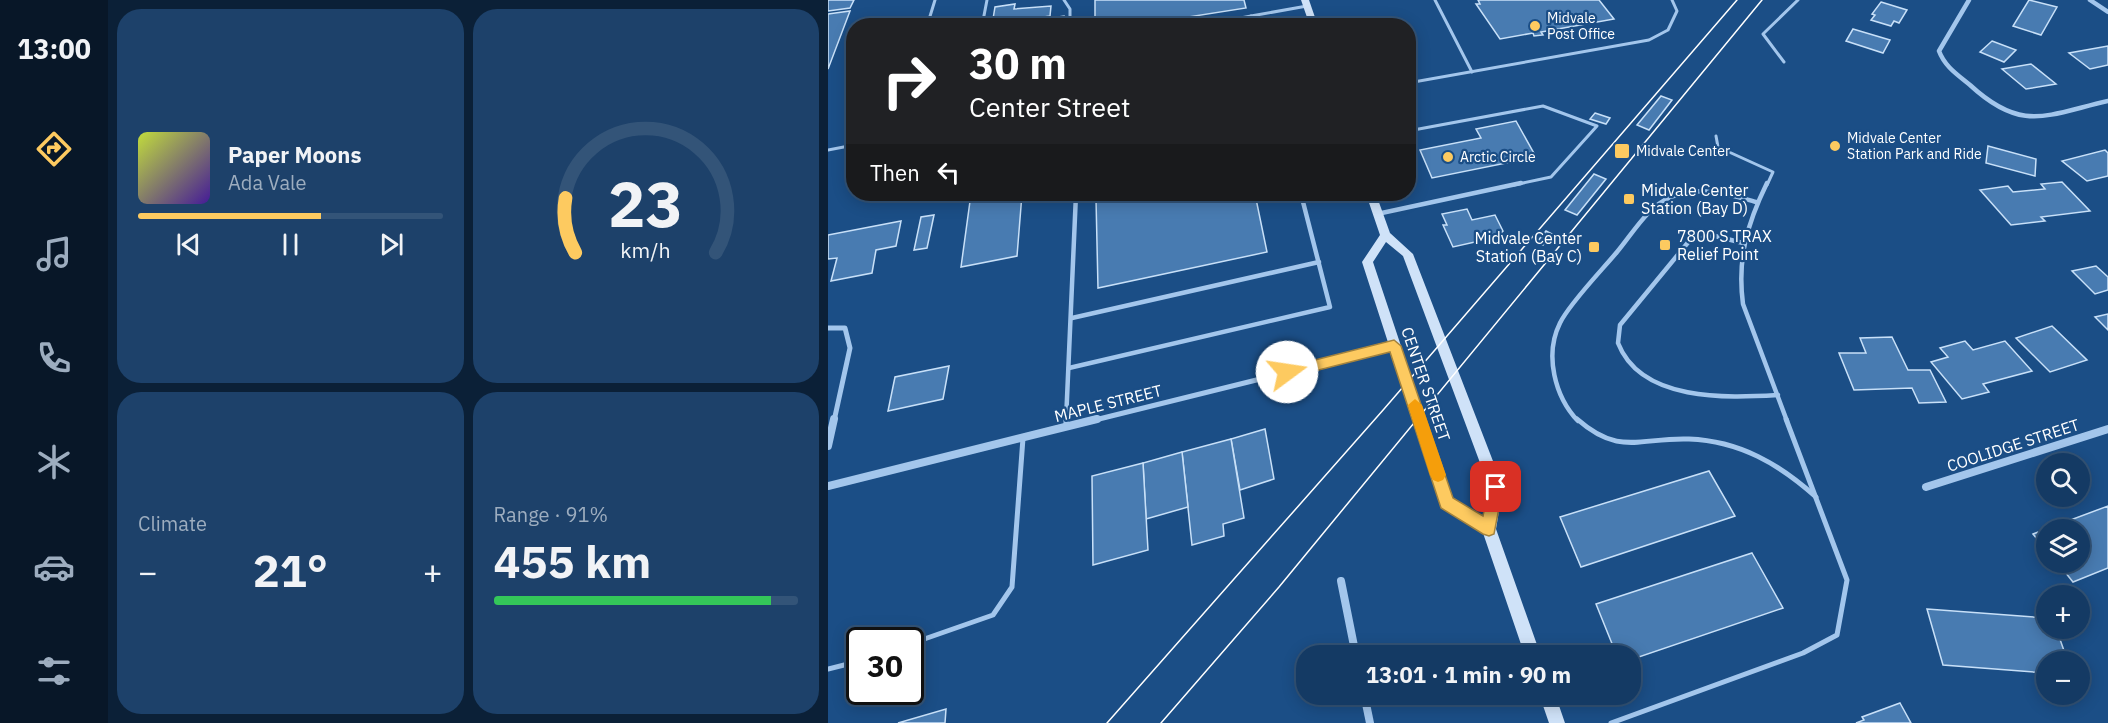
<!DOCTYPE html>
<html lang="en">
<head>
<meta charset="utf-8">
<style>
  body { margin:0; font-family:"IBM Plex Sans",sans-serif; background:#1d416a; color:#f1f3f6; height:100vh; display:flex; flex-direction:column; font-size:22px; white-space:nowrap }
  * { box-sizing:border-box; margin:0 }
  p { font-size:20px; color:#9dadbf }
  .icon { flex:none; width:33px; height:33px; fill:none; stroke:currentColor; stroke-width:2; stroke-linecap:round; stroke-linejoin:round }
  .map { position:relative; flex:1; overflow:hidden }
  .sheet { display:flex; flex-direction:column; gap:9px; padding:9px; background:#0b2037; width:720px }
  .sheet>* { flex:none }
  .guide { position:absolute; left:18px; top:18px; width:570px; height:183px; border-radius:24px; box-shadow:0 3px 15px #0003,0 0 0 2px #335478; background:#202124; color:#fff; overflow:hidden }
  .buttons { position:absolute; left:1208px; top:453px; display:grid; gap:12px }
  .buttons a { display:grid; place-items:center; width:54px; height:54px; border-radius:50%; background:#143a64; box-shadow:0 3px 15px #0003,0 0 0 2px #335478; font-size:30px }
  .speed { position:absolute; left:18px; top:627px; display:flex; gap:12px; font-size:30px; font-weight:700; text-align:center }
  .speed>* { display:grid; place-content:center; width:78px; height:78px; border-radius:50%; background:#143a64; box-shadow:0 3px 15px #0003,0 0 0 2px #335478; line-height:1 }
  .speed .limit { border:3px solid #111; border-radius:9px; background:#fff; color:#111 }
  .pin { position:absolute; display:grid; place-items:center; width:51px; height:51px; color:#fff; margin:-26px; border-radius:12px; box-shadow:0 3px 9px #0006 }
  .me { position:absolute; width:66px; margin:-33px; rotate:76deg; stroke-linejoin:round; filter:drop-shadow(0 0 4px #0008) }
  .turn { display:flex; align-items:center; gap:21px; height:126px; padding:0 24px; font-size:27px }
  .turn .icon { width:78px; height:78px; stroke-width:2.5 }
  .turn b { display:block; font-size:42px; line-height:51px }
  .then { display:flex; align-items:center; height:57px; padding:0 24px; background:#0003; gap:12px; font-size:22px }
  .big { font-size:45px; font-weight:700; line-height:1.1 }
  .sheet .card { flex:1; display:flex; flex-direction:column; justify-content:center; gap:9px; min-width:0; padding:0 21px; border-radius:24px; background:#1d416a }
  .sheet .dial { align-items:center; gap:0 }
  .dial svg { height:156px; overflow:visible; fill:none; stroke:#335478; stroke-width:7; stroke-linecap:round; text-anchor:middle }
  .dial text { fill:#f1f3f6; stroke:none }
  .song { display:flex; align-items:center; gap:18px }
  .cover { width:72px; height:72px; border-radius:9px; background:linear-gradient(135deg,hsl(70 70% 55%),hsl(260 70% 35%)) }
  .played { height:6px; border-radius:3px; background:linear-gradient(90deg,#fdca60 60%,#335478 60%) }
  .keys { display:flex; justify-content:space-around; direction:ltr }
  .heat { display:flex; justify-content:space-between; align-items:center; font-size:33px; direction:ltr }
  .charge { height:9px; border-radius:4px; background:linear-gradient(90deg,#34c759 91%,#335478 0) }
  .sheet .tiles { flex:1; display:grid; gap:9px; grid-template-columns:repeat(2,1fr) }
  .trip { position:absolute; left:468px; top:645px; width:345px; height:60px; border-radius:24px; background:#143a64; box-shadow:0 3px 15px #0003,0 0 0 2px #335478; font-weight:700; line-height:60px; text-align:center }
  main { display:flex; flex:1; min-height:0 }
  .menu { display:flex; flex-direction:column; width:108px; justify-content:space-around; align-items:center; background:#081728; color:#9dadbf }
  .menu .icon { width:42px; height:42px }
  .menu .current { color:#fdca60 }
  .menu b { font-size:27px; color:#f1f3f6 }
  .map>svg:first-child { display:block }
  .building { fill:#487bb1; stroke:#c8e0f8; stroke-width:1.5 }
  .lines { fill:none; stroke-linecap:round; stroke-linejoin:round }
  .lane-far2 { stroke:#a3c6ec; stroke-width:3 }
  .lane-far1 { stroke:#a3c6ec; stroke-width:4.5 }
  .lane { stroke:#a3c6ec; stroke-width:5 }
  .street-far2 { stroke:#a3c6ec; stroke-width:4.5 }
  .street-far1 { stroke:#a3c6ec; stroke-width:5 }
  .street { stroke:#a3c6ec; stroke-width:8 }
  .secondary { fill:#cfe2f8; fill-rule:evenodd }
  .tram { stroke:#fff; stroke-width:1.5 }
  .route { fill:#fdca60; stroke:#a4833e; stroke-width:1.5 }
  .slow { fill:#f59e0b }
  .poi-dot { fill:#fdca60; stroke:#1b4e86; stroke-width:2 }
  .labels { text-anchor:middle; stroke-width:4.5; stroke-linejoin:round; paint-order:stroke }
  .far-poi-label { font-size:14px; fill:#fff; stroke:#1b4e86; text-anchor:start }
  .poi-label { font-size:16px; fill:#fff; stroke:#1b4e86; text-anchor:start }
  .street-label { font-size:16px; fill:#fff; stroke:#1b4e86 }
</style>
</head>
<body>
<main>
<nav class="menu">
<b>13:00</b>
<svg class="icon current" aria-label="directions" viewBox="0 0 24 24"><path d="M12 3l9 9-9 9-9-9zM9 14v-3h6M13 9l2 2-2 2"/></svg>
<svg class="icon" aria-label="music" viewBox="0 0 24 24"><path d="M9 18V5l10-2v13"/><circle cx="6" cy="18" r="3"/><circle cx="16" cy="16" r="3"/></svg>
<svg class="icon" aria-label="phone" viewBox="0 0 24 24"><path d="M5 4h4l2 5-3 2q2 4 5 5l2-3 5 2v4C11 20 4 13 5 4z"/></svg>
<svg class="icon" aria-label="climate" viewBox="0 0 24 24"><path d="M12 3v18M4 7l16 10M4 17L20 7"/></svg>
<svg class="icon" aria-label="car" viewBox="0 0 24 24"><path d="M5 17H2v-5l4-1 3-4h7l3 4 3 1v5h-3M9 17h6M6 11h13"/><circle cx="7" cy="17" r="2"/><circle cx="17" cy="17" r="2"/></svg>
<svg class="icon" aria-label="filters" viewBox="0 0 24 24"><path d="M4 7h16M4 17h16"/><circle cx="9" cy="7" r="2"/><circle cx="15" cy="17" r="2"/></svg>
</nav>
<section class="sheet">
<div class="tiles">
<div class="card">
<div class="song"><i class="cover"></i><div><b>Paper Moons</b><p>Ada Vale</p></div></div>
<div class="played"></div>
<div class="keys"><svg class="icon" aria-label="previous" viewBox="0 0 24 24"><path d="M18 5L8 12l10 7zM5 5v14"/></svg><svg class="icon" aria-label="pause" viewBox="0 0 24 24"><path d="M8 5v14M16 5v14"/></svg><svg class="icon" aria-label="next" viewBox="0 0 24 24"><path d="M6 5l10 7-10 7zM19 5v14"/></svg></div>
</div>
<div class="card dial"><svg viewBox="0 0 100 80">
<path d="M14 69A42 42 0 1 1 86 69"/>
<path d="M14 69A42 42 0 0 1 9 41" stroke="#fdca60"/>
<text x="50" y="56" font-size="32" font-weight="700">23</text>
<text x="50" y="72" font-size="11">km/h</text>
</svg></div>
<div class="card"><p>Climate</p>
<div class="heat"><a>−</a><b class="big">21°</b><a>+</a></div>
</div>
<div class="card"><p>Range · 91%</p><b class="big">455 km</b><div class="charge"></div></div>
</div>
</section>
<div class="map">
<svg width="1280" height="723" viewBox="0 0 1280 723">
  <rect width="100%" height="100%" fill="#1b4e86"/>
  <g class="building">
    <path d="M0,0H26L22,8L0,11Z"/>
    <path d="M267,0H416L418,8L303,26H267Z"/>
    <path d="M650,0H771L786,19L713,32L715,35L706,36L705,33L672,39L648,4H652Z"/>
    <path d="M1201,0L1229,7L1213,35L1185,26Z"/>
    <path d="M1053,2L1079,10L1071,23L1066,21L1063,26L1043,20L1047,15L1044,14Z"/>
    <path d="M187,4L186,9L223,6L222,16L164,25L167,7Z"/>
    <path d="M22,11L0,69V14Z"/>
    <path d="M236,16V26H183V24Z"/>
    <path d="M1025,29L1062,40L1055,53L1018,41Z"/>
    <path d="M1164,41L1188,50L1176,62L1152,52Z"/>
    <path d="M1280,46V65L1262,69L1241,53Z"/>
    <path d="M1203,64L1228,84L1198,89L1174,69Z"/>
    <path d="M833,96L844,100L821,130L809,125Z"/>
    <path d="M767,113L782,118L778,124L762,119Z"/>
    <path d="M688,121L708,157L604,178L592,150L653,138L648,129Z"/>
    <path d="M1160,146L1208,159L1207,176L1158,163Z"/>
    <path d="M1277,150L1280,153V176L1259,181L1234,161Z"/>
    <path d="M766,174L778,179L749,215L737,210Z"/>
    <path d="M1234,182L1262,211L1213,217L1217,221L1183,225L1152,190L1180,186L1185,192L1217,189L1213,184Z"/>
    <path d="M143,194H194L189,256L133,267Z"/>
    <path d="M296,194H427L439,252L270,288L268,199Z"/>
    <path d="M639,209L644,220L667,215L675,231L669,237L625,247L615,225H619L614,214Z"/>
    <path d="M106,215L99,248L86,250L93,217Z"/>
    <path d="M73,221L68,246L48,250L44,273L3,281L9,258L0,259V235Z"/>
    <path d="M718,231L724,234L715,245L709,242Z"/>
    <path d="M1268,266L1280,277V290L1267,294L1244,271Z"/>
    <path d="M1280,314V330L1267,317Z"/>
    <path d="M1224,326L1259,360L1222,372L1188,338Z"/>
    <path d="M1064,337L1080,370H1102L1118,402L1091,403L1084,388L1026,390L1011,353H1038L1032,338Z"/>
    <path d="M1137,341L1145,350L1177,341L1204,371L1155,384L1161,392L1134,399L1103,362L1120,357L1112,348Z"/>
    <path d="M121,366L115,399L60,411L67,377Z"/>
    <path d="M437,429L446,479L412,490L403,439Z"/>
    <path d="M403,439L416,518L395,524L396,536L364,545L354,452Z"/>
    <path d="M354,452L360,507L318,519L315,463Z"/>
    <path d="M315,463L320,550L265,565L264,476Z"/>
    <path d="M881,471L907,516L753,567L732,517Z"/>
    <path d="M1280,506V568L1245,582L1229,562H1251V530H1218V550L1205,534Z"/>
    <path d="M924,553L955,608L802,660V656H789L768,604Z"/>
    <path d="M1099,609L1218,618V628H1228L1240,662H1218V673L1115,665Z"/>
    <path d="M1072,703L1083,723H1028L1036,720L1034,717Z"/>
    <path d="M118,709L117,723H70Z"/>
  </g>
  <g class="lines">
    <g class="lane-far2">
      <path d="M236,0L242,9V26"/>
      <path d="M607,0L644,72"/>
      <path d="M99,26L107,0"/>
      <path d="M154,26L159,0"/>
      <path d="M371,26L423,16"/>
      <path d="M425,26L423,16L479,6"/>
      <path d="M956,62L935,34L970,0"/>
      <path d="M580,83L821,40L840,30L849,11L844,0"/>
      <path d="M580,131L715,106L769,126L723,177L686,185"/>
      <path d="M888,136L890,147L945,172L939,185"/>
      <path d="M0,150L26,145"/>
    </g>
    <g class="lane-far1">
      <path d="M939,183C919,224 909,259 915,304L959,421"/>
      <path d="M549,214L693,183"/>
      <path d="M915,243L887,236L862,240L792,325L790,343C813,402 899,398 950,395"/>
      <path d="M244,318L491,262"/>
      <path d="M241,368L502,307L473,194"/>
      <path d="M238,421L248,194"/>
      <path d="M750,421C727,397 716,355 732,323C741,304 774,270 789,252C805,233 820,206 843,197C872,185 900,194 928,202"/>
    </g>
    <g class="lane">
      <path d="M749,419C792,457 813,437 861,439C912,441 951,464 988,497"/>
      <path d="M238,427V419"/>
      <path d="M82,644L165,615L184,587L195,438"/>
      <path d="M0,669L32,661"/>
      <path d="M783,723L975,653L1009,635L1019,580L958,419"/>
    </g>
    <g class="street-far2">
      <path d="M1141,0L1111,51C1117,67 1130,75 1142,85C1194,133 1218,115 1280,101"/>
      <path d="M1262,0L1280,12"/>
    </g>
    <g class="street-far1">
      <path d="M0,328H17L22,348L6,421"/>
      <path d="M263,421L566,346"/>
    </g>
    <g class="street">
      <path d="M0,446L6,419"/>
      <path d="M0,486L269,419"/>
      <path d="M1098,487L1280,429"/>
      <path d="M513,581L528,656"/>
      <path d="M536,694L542,723"/>
    </g>
    <g class="secondary">
      <path d="M473,0H481L490,26H482Z"/>
      <path d="M538,194H548L562,233L585,254L675,487L668,529L713,656H697L655,533L614,508L612,503L534,262L552,235ZM558,242L575,256L661,487L656,518L624,499L545,262Z"/>
      <path d="M711,694H727L737,723H721Z"/>
    </g>
    <g class="tram">
      <path d="M279,723L556,409L909,0"/>
      <path d="M333,723L451,587L934,0"/>
    </g>
  </g>
  <path class="route" d="M566,340L573,346L625,498L655,516L662,482H673L675,487L666,534L661,536L655,534L613,508L562,352L459,378L452,372L459,367Z"/>
  <path class="slow" d="M587,399L594,405L618,475L615,480L610,482L605,480L602,475L580,405Z"/>
  <g class="poi-dot">
    <circle cx="707" cy="26" r="6"/>
    <circle cx="1007" cy="146" r="6"/>
    <rect x="786" y="143" width="16" height="16" rx="3"/>
    <circle cx="620" cy="157" r="6"/>
    <rect x="795" y="193" width="12" height="12" rx="3"/>
    <rect x="831" y="239" width="12" height="12" rx="3"/>
    <rect x="760" y="241" width="12" height="12" rx="3"/>
  </g>
  <g class="labels">
    <g class="far-poi-label">
      <text x="719" y="23">Midvale<tspan x="719" dy="16">Post Office</tspan></text>
      <text x="1019" y="143">Midvale Center<tspan x="1019" dy="16">Station Park and Ride</tspan></text>
      <text x="808" y="156">Midvale Center</text>
      <text x="632" y="162">Arctic Circle</text>
    </g>
    <g class="poi-label">
      <text x="813" y="196">Midvale Center<tspan x="813" dy="18">Station (Bay D)</tspan></text>
      <text x="849" y="242">7800 S TRAX<tspan x="849" dy="18">Relief Point</tspan></text>
      <text x="754" y="244" text-anchor="end">Midvale Center<tspan x="754" dy="18">Station (Bay C)</tspan></text>
    </g>
    <g class="street-label">
      <text transform="translate(598 384) rotate(71)" y="6">CENTER STREET</text>
      <text transform="translate(280 403) rotate(-14)" y="6">MAPLE STREET</text>
      <text transform="translate(1185 445) rotate(-18)" y="6">COOLIDGE STREET</text>
    </g>
  </g>
</svg>
<div class="buttons">
<a><svg class="icon" aria-label="search" viewBox="0 0 24 24"><circle cx="10" cy="10" r="6"/><path d="M15 15l6 6"/></svg></a>
<a><svg class="icon" aria-label="layers" viewBox="0 0 24 24"><path d="M12 4l9 5-9 5-9-5zM3 14l9 5 9-5"/></svg></a>
<a>+</a>
<a>−</a>
</div>
<div class="speed"><div class="limit">30</div></div>
<div class="pin" style="left:668px;top:487px;background:#d93025"><svg class="icon" aria-label="arrive" viewBox="0 0 24 24"><path d="M6 21V4h12l-3 4 3 4H6"/></svg></div>
<svg class="me" style="left:459px;top:372px" viewBox="-20 -20 40 40"><circle r="19" fill="#fff"/><path d="M0-13L10 11 0 6-10 11z" fill="#fdca60"/></svg>
<div class="trip">13:01 · 1 min · 90 m</div>
<div class="guide">
<div class="turn"><svg class="icon" aria-label="right" viewBox="0 0 24 24"><path d="M7 20v-9h11M14 6l5 5-5 5"/></svg><div><b>30 m</b>Center Street</div></div>
<div class="then">Then<svg class="icon" aria-label="left" viewBox="0 0 24 24"><path d="M17 20v-9H6M10 6l-5 5 5 5"/></svg></div>
</div>
</div>
</main>
</body>
</html>
